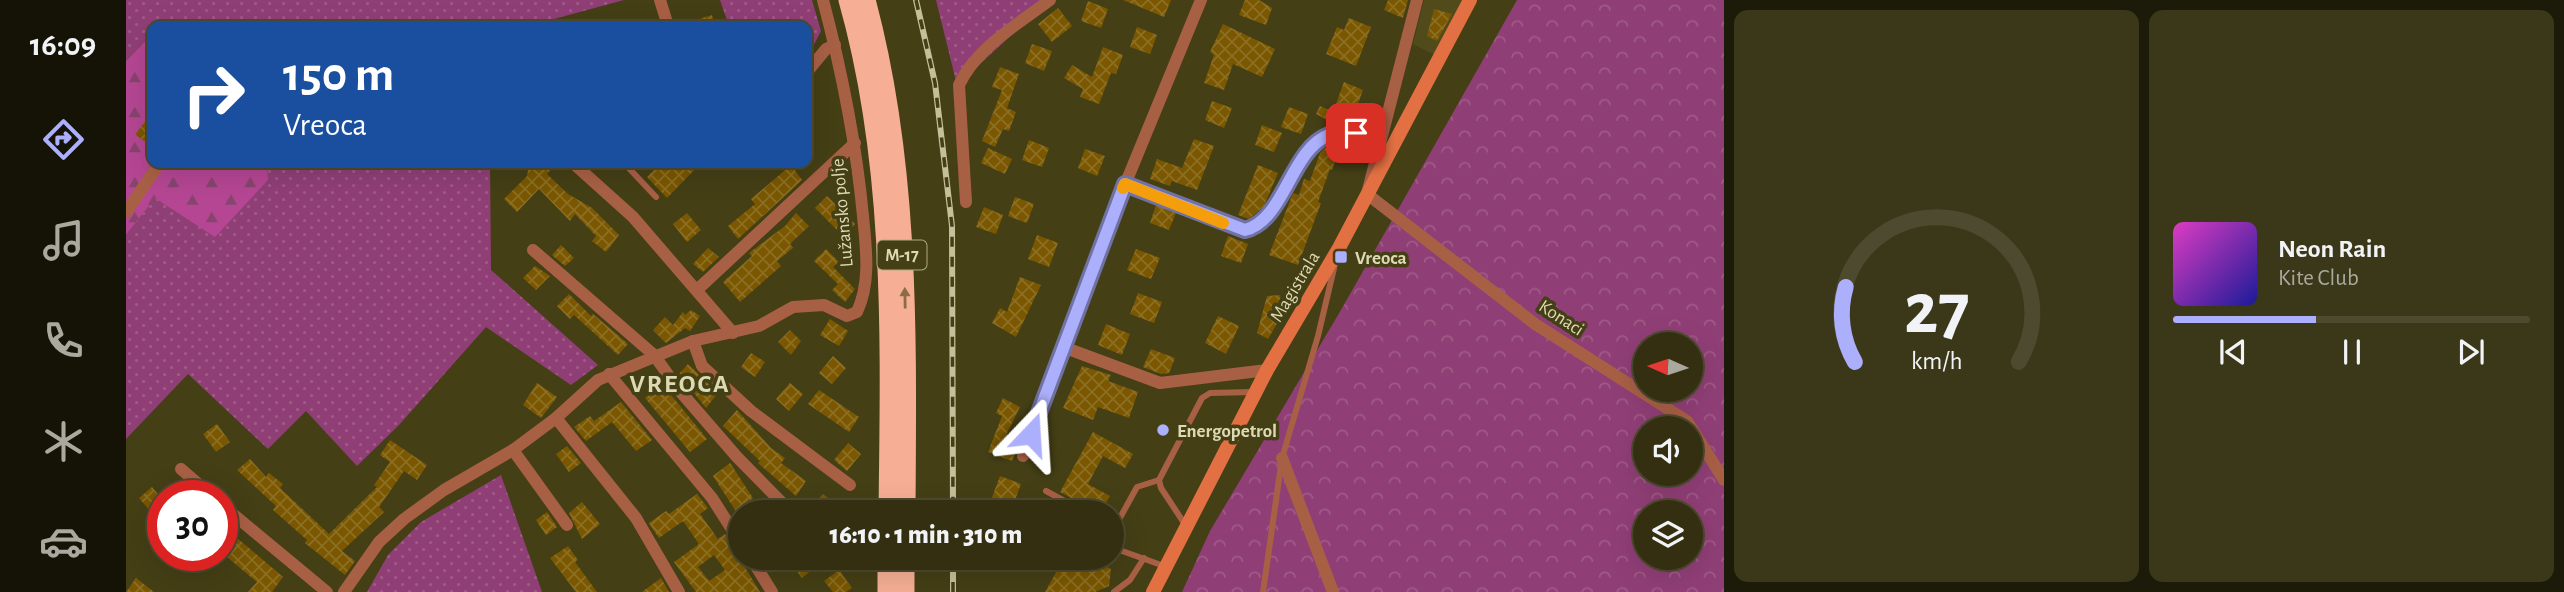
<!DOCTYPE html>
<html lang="en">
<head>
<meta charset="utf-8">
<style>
  body { margin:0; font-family:"Alegreya Sans",sans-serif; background:#3b3719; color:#f1f3f6; height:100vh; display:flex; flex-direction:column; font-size:26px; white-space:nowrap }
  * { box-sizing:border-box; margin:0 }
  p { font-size:23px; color:#a9a99f }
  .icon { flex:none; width:38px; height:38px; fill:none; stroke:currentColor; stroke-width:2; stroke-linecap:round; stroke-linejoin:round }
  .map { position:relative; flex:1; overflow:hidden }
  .details { display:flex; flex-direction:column; gap:10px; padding:10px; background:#1c1a09; width:840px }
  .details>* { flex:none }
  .hud { position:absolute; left:21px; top:21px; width:665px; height:147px; border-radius:14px; box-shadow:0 7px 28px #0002,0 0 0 2px #4e4a30; background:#1a4fa0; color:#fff; overflow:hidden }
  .needle { width:46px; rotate:273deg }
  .controls { position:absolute; left:1507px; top:332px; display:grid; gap:14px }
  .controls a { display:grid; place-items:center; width:70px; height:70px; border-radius:50%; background:#332f10; box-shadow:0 7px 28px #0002,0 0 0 2px #4e4a30; font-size:35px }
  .speed { position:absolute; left:21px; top:480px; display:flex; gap:14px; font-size:35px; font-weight:700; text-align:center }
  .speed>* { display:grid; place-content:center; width:91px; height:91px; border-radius:50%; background:#332f10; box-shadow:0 7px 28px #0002,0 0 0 2px #4e4a30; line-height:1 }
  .speed .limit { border:10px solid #d22; background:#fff; color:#111 }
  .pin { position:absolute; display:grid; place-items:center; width:60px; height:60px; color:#fff; margin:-30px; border-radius:14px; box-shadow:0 4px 10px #0006 }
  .me { position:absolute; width:77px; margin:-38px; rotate:20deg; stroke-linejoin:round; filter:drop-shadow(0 0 5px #0008) }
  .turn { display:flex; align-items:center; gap:24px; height:147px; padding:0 21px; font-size:32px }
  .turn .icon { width:91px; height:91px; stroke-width:2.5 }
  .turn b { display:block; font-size:49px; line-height:60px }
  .details .card { flex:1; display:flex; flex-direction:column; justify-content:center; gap:10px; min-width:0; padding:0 24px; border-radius:14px; background:#3b3719 }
  .details .dial { align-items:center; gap:0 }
  .dial svg { height:182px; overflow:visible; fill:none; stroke:#4e4a30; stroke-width:7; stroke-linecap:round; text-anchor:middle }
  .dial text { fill:#f1f3f6; stroke:none }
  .song { display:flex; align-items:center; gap:21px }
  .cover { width:84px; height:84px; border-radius:10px; background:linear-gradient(135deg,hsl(310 70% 55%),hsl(240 70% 35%)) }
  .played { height:7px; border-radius:4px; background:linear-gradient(90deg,#acaffb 40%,#4e4a30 40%) }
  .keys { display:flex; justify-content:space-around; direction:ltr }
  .details .tiles { flex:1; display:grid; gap:10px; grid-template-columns:repeat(2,1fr) }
  .trip { position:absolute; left:602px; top:500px; width:396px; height:70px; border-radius:35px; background:#332f10; box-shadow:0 7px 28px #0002,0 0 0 2px #4e4a30; font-weight:800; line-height:70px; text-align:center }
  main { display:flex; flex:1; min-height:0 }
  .tab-bar { display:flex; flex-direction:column; width:126px; justify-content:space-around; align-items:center; background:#141306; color:#a9a99f }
  .tab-bar .icon { width:49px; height:49px }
  .tab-bar .current { color:#acaffb }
  .tab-bar b { font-size:32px; color:#f1f3f6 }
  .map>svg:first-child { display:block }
  .built { fill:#514b1c }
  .grass { fill:url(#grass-dots) }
  .forest { fill:url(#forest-firs) }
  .park { fill:url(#park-crowns); fill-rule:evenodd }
  .building { fill:url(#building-cross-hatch); fill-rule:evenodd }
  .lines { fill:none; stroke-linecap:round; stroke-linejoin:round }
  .lane { stroke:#a86045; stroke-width:6 }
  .street { stroke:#a86045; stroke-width:12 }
  .secondary { stroke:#e27042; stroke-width:14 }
  .highway { stroke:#f6af95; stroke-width:21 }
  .rail-casing { stroke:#c4c09a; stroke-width:6 }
  .rail { stroke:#443f15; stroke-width:3.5; stroke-dasharray:10; stroke-linecap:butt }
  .oneway { fill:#8b6c48 }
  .route-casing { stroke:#7072a3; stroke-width:18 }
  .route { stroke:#acaffb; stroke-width:12 }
  .slow { stroke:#f59e0b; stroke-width:12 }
  .poi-dot { fill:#acaffb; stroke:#443f15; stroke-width:2.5 }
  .labels { text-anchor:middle; stroke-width:7; stroke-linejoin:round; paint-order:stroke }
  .shield { fill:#443f15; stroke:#afab84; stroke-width:2 }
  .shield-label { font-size:18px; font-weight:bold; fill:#ddd9b3 }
  .street-label { font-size:19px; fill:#ddd9b3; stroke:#443f15 }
  .poi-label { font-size:19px; font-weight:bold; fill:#ddd9b3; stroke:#443f15; text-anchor:start }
  .district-label { font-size:26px; font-weight:bold; letter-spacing:2px; fill:#ddd9b3; stroke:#443f15 }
</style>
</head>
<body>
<main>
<nav class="tab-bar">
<b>16:09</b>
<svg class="icon current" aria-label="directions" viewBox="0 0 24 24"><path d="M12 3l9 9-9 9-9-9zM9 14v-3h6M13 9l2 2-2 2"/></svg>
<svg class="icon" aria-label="music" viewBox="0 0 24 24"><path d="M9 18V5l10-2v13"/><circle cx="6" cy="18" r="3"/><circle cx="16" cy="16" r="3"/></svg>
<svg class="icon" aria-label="phone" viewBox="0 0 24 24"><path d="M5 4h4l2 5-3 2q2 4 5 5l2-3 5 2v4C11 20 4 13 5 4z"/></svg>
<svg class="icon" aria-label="climate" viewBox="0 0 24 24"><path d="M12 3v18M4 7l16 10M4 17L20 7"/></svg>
<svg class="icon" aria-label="car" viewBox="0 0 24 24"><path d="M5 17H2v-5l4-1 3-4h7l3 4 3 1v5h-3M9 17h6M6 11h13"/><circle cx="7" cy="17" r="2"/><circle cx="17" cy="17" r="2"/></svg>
</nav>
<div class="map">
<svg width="1598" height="592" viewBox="0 0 1598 592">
  <defs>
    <pattern id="grass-dots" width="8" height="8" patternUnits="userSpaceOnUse" patternTransform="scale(1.75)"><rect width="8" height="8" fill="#903f76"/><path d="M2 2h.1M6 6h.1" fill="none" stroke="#9f5a87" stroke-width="1.8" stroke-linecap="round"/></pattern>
    <pattern id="forest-firs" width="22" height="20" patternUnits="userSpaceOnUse" patternTransform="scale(1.75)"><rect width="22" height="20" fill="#b54693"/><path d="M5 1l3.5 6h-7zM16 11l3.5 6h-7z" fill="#87446e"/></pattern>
    <pattern id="park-crowns" width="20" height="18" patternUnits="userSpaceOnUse" patternTransform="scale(1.75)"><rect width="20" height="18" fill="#903f76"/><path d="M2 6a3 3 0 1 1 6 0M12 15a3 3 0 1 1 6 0" fill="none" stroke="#9f5a87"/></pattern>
    <pattern id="building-cross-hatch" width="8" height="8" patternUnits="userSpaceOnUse" patternTransform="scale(1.75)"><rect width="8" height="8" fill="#7a5700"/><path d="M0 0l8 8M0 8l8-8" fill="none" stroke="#8c6f23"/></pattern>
  </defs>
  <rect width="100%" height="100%" fill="#443f15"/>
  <path class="built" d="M1298,0H1344L1313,57L1287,44Z"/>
  <g class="grass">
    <path d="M0,0H498L402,26H26V34L0,61Z"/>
    <path d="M594,0H686L695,31L681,58V26H603Z"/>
    <path d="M810,0H924L831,85Z"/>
    <path d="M141,163H364L365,270L472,365L445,385L360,327L273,425L231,466L180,411L142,449L62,374L0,439V235L29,197L141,180Z"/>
    <path d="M375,475L416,592H241L262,555L295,522Z"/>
  </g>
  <path class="forest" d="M26,34V163H141L142,180L89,237L29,198L0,235V61Z"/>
  <path class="park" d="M1391,0H1598V592H1056L1084,531L1215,310ZM1519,345H1564V390H1519ZM1519,429H1564V474H1519ZM1519,513H1564V558H1519Z"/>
  <g class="building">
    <path d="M997,0H1045L1038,17Z"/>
    <path d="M1119,0H1133L1146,8L1140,25L1113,15Z"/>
    <path d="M1262,0H1282L1277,18L1258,10Z"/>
    <path d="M962,1L982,9L975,28L955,21Z"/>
    <path d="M932,8L946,26L926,42L912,24Z"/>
    <path d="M1308,9L1326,14L1311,41L1301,36Z"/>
    <path d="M586,15L589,26H557V24Z"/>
    <path d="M1223,18L1245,27L1230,66L1200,54L1211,27L1218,30Z"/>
    <path d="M1097,24L1149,49L1136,77L1107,64L1098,90L1078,83L1088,55L1084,52Z"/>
    <path d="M1011,27L1031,35L1024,54L1004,47Z"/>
    <path d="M906,44L926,51L918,71L899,63Z"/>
    <path d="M977,47L997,55L990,74L985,73L973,104L954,97L957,89L938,78L946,65L966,77Z"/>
    <path d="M874,67L893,74L881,108L890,112L883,131L877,129L869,147L856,141L876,90L866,87Z"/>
    <path d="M1218,82L1237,90L1230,109L1219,105L1206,126L1202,124L1203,121L1190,114L1194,106L1207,112Z"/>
    <path d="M1086,101L1106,108L1098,128L1079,120Z"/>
    <path d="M1163,107L1182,114L1175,134L1155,127Z"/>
    <path d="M19,121L26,126V146L9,135Z"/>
    <path d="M1136,125L1156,133L1148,152L1129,145Z"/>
    <path d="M1068,139L1088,146L1071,190L1046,181L1044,186L1024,179L1031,159L1056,168Z"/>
    <path d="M903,140L923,148L916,167L896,160Z"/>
    <path d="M862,148L886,159L879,174L855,163Z"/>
    <path d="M1199,148L1212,153L1206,170L1204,169L1192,202L1195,203L1172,265L1143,255L1167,193L1173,195L1178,179L1184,181L1194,153Z"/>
    <path d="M959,149L979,156L971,176L952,168Z"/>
    <path d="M393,163H419L426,168L421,174L442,194L466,208L493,235L480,252L466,241L470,236L449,214L444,221L413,189L391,212L378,199L401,176L402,170Z"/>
    <path d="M535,163H575L541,198L521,177Z"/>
    <path d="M665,165L676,180L612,239L602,226L629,204L625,199Z"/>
    <path d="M1132,165L1152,173L1138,206L1123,219L1112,215Z"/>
    <path d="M701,196L729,224L718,237L689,208Z"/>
    <path d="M889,197L908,204L901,223L882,216Z"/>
    <path d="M1030,205L1050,213L1043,230L1024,223Z"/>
    <path d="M858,207L877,215L870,234L850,227Z"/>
    <path d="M561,213L575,230L561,242L547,224Z"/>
    <path d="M670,213L683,226L664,244L667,248L651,261L655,266L614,302L597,282L626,256L623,253L659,226Z"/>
    <path d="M911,235L932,243L923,267L902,259Z"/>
    <path d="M1102,236L1122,244L1115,263L1095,256Z"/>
    <path d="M435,245L448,258L439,266L426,255Z"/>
    <path d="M582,248L593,257L577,272L567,264Z"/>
    <path d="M700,249L713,262L707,267L729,289L719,302L706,290L712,284L688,261Z"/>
    <path d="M1010,249L1034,258L1025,279L1001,270Z"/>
    <path d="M409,266L424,276L410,290L397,278Z"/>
    <path d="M894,277L915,285L890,337L866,323L874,308L881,312Z"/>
    <path d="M1012,293L1036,302L1028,323L1004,314Z"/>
    <path d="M443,294L465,316L467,314L502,344L492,355L448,315L444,319L431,306Z"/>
    <path d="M1154,295L1156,315L1142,339L1131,333L1141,296Z"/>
    <path d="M565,310L574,316L564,331L559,328L540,343L527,330L539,317L547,325L557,312L559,315Z"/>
    <path d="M1092,316L1113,326L1100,354L1079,343Z"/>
    <path d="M704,319L722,331L713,346L694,335Z"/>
    <path d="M980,324L1004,334L996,355L972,345Z"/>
    <path d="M664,330L675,341L665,355L652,342Z"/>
    <path d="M1025,349L1049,358L1043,373L1035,374L1017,367Z"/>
    <path d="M625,353L639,362L629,377L615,367Z"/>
    <path d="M707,356L720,368L706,384L693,373Z"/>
    <path d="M562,364L592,393L580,408L553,374Z"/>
    <path d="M956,366L985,375L982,381L1012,392L1003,418L972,407L967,420L937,408Z"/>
    <path d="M411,383L431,397L415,418L397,405Z"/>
    <path d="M664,383L677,394L663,411L650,399Z"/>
    <path d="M537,385L581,439L564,452L519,398Z"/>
    <path d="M693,390L733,417L723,432L682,404Z"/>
    <path d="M877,398L894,407L880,435L894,440L886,461L862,452L876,416L870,413Z"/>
    <path d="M495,402L526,440L510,451L486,422L460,441L448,427L464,416L468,421Z"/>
    <path d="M611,410L645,448L659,458L655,463L680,481L670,496L632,463L634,461L597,426Z"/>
    <path d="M91,424L104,442L90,452L77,434Z"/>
    <path d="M967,432L1007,454L999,468L977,456L962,484L984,496L974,513H967L964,508L934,492Z"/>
    <path d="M264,440L301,465L291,480L278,471L253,507L258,512L216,551L229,561L219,575L179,543L181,540L147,510L150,506L111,470L124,459L140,477L143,473L157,484L154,488L203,534L251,487L248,485L264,462L254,455Z"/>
    <path d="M722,443L735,454L721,471L708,460Z"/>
    <path d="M441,446L455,463L443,472L430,454Z"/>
    <path d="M604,463L627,498L622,502L630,513H611L587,476Z"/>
    <path d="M874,476L895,484L886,508L865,500Z"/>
    <path d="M26,487L37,500L24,511L13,498Z"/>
    <path d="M571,494L582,508L574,514L592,539L599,534L634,592H570L548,562L573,544L557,521L533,538L526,528L523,523L540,511L543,514ZM588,555L599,570L583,581L572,567Z"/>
    <path d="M697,494L711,505L704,513H681Z"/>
    <path d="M456,502L474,524L456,539L443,513Z"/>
    <path d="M421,512L431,527L420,535L410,520Z"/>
    <path d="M96,525L157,577L146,592H122L131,582L96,553Z"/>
    <path d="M442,546L452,560L449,562L471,592H450L424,558Z"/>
    <path d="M661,558H688L693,564L676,578Z"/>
    <path d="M938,558H965L985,569L983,586L969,592H919Z"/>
    <path d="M713,570L726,588L720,592H707L698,581Z"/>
    <path d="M10,578L28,592H0Z"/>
    <path d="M535,578L543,592H516Z"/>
  </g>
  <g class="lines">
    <g class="lane">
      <path d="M480,22L481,26"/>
      <path d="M498,163L530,197"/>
      <path d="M920,491L961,513"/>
      <path d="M985,526L990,525L1011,487L1033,480"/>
      <path d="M1060,526L1035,488L1033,480L1076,398L1084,393L1128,392"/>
      <path d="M985,547L1038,566"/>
      <path d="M988,592L1004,580L1018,558"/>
      <path d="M1137,592L1156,458L1192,336L1209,264"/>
    </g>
    <g class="street">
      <path d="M534,0L542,26"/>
      <path d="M1291,0L1241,194L1409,324L1561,421L1598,480"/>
      <path d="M681,72L700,49L709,45"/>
      <path d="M447,163L507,217L607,333"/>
      <path d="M999,184L1119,230C1158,221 1165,150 1203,136C1218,130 1241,132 1257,131"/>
      <path d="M840,202L833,85C850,48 892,24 924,0"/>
      <path d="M0,212L31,167"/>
      <path d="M407,250L528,355L553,390L611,457L666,513"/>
      <path d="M572,289L729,143"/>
      <path d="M567,341L576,366L625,411L724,485"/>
      <path d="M937,347L1034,383L1141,370"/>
      <path d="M483,374L586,498L614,542"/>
      <path d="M430,418L510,518L553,592"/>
      <path d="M387,450L441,525"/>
      <path d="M897,456L989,209L1075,0"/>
      <path d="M1156,458L1207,592"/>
      <path d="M55,469L85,495"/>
      <path d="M96,505L201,592"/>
      <path d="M625,558L646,592"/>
      <path d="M218,592L253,542L278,519L318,490L387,450L430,418L472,380L567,341L633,326L667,307L698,305L721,316L731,312C745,282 740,248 737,216C730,142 716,72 697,0"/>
    </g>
    <path class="secondary" d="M1027,592L1141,370L1213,248L1344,0"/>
    <g class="highway">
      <path d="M723,0C770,166 765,342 763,513"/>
      <path d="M739,0C784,167 780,342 779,513"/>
      <path d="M762,592V558"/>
      <path d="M778,592V558"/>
    </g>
    <defs>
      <g id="rail">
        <path d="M790,0L809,83L826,226L827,513"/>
        <path d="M827,592V558"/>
      </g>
    </defs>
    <use href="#rail" class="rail-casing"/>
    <use href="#rail" class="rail"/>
  </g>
  <defs><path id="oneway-solid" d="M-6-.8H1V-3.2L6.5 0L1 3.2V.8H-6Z" transform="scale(1.75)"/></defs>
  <use class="oneway" href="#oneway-solid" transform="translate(779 298) rotate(-91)"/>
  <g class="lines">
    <defs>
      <path id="route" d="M905,434L999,184L1119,230C1158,221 1165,149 1203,135C1211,133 1222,134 1230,133"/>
    </defs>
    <use href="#route" class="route-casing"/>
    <use href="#route" class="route"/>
    <path class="slow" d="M997,188L999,184L1097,223"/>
  </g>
  <g class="poi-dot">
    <rect x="1208" y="250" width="14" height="14" rx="3.5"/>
    <circle cx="1037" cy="430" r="7"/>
  </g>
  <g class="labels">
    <rect class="shield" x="751.5" y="240.5" width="49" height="29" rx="5"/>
    <g class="shield-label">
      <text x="776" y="261">M-17</text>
    </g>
    <g class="street-label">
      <text transform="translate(715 213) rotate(-95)" y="7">Lužansko polje</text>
      <text transform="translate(1168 286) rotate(-59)" y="7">Magistrala</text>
      <text transform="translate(1436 317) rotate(33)" y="7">Konaci</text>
    </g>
    <g class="poi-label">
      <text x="1229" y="264">Vreoca</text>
      <text x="1051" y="437">Energopetrol</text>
    </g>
    <g class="district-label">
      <text x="554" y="392">VREOCA</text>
    </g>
  </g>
</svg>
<div class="controls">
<a><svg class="needle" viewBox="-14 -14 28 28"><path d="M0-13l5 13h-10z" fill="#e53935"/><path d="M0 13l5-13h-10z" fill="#a9a99f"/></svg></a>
<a><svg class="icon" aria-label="sound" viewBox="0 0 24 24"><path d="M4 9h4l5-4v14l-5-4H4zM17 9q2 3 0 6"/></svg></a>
<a><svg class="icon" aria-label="layers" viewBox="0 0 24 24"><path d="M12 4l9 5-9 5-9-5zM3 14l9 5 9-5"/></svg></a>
</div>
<div class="speed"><div class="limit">30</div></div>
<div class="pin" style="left:1230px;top:133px;background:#d93025"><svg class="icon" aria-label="arrive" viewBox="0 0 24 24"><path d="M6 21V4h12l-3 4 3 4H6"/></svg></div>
<svg class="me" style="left:905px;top:434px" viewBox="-20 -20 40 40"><path d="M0-17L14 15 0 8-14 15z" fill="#acaffb" stroke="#fff" stroke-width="4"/></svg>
<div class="trip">16:10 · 1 min · 310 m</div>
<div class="hud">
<div class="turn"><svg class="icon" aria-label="right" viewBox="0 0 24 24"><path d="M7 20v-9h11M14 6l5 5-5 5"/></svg><div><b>150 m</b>Vreoca</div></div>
</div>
</div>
<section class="details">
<div class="tiles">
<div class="card dial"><svg viewBox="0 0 100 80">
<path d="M14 69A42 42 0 1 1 86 69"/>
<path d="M14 69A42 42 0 0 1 10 36" stroke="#acaffb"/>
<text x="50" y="56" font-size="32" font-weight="700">27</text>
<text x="50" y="72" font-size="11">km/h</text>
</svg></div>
<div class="card">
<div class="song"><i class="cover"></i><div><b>Neon Rain</b><p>Kite Club</p></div></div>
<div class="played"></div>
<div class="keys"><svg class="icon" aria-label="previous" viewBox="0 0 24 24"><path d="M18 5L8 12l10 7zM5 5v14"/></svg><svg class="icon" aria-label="pause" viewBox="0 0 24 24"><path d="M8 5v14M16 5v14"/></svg><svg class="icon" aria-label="next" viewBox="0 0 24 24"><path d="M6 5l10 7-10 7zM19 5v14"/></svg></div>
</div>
</div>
</section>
</main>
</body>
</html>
